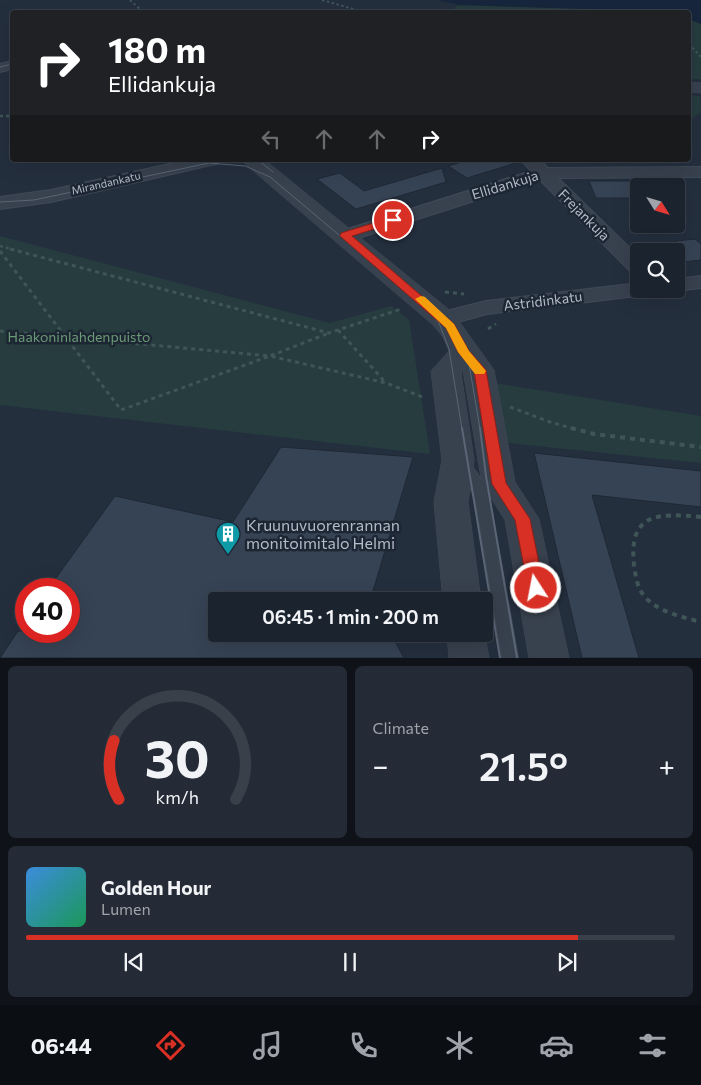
<!DOCTYPE html>
<html lang="en">
<head>
<meta charset="utf-8">
<style>
  body { margin:0; font-family:Commissioner,sans-serif; background:#242b36; color:#f1f3f6; height:100vh; display:flex; flex-direction:column; font-size:19px; white-space:nowrap }
  * { box-sizing:border-box; margin:0 }
  p { font-size:16px; color:#a0a4aa }
  .icon { flex:none; width:28px; height:28px; fill:none; stroke:currentColor; stroke-width:2; stroke-linecap:round; stroke-linejoin:round }
  .map { position:relative; height:658px; overflow:hidden }
  .sheet { display:flex; flex-direction:column; gap:8px; padding:8px; background:#0f1319; flex:1 }
  .sheet>* { flex:none }
  .banner { position:absolute; left:10px; top:10px; width:681px; height:152px; border-radius:5px; box-shadow:0 5px 20px #0002,0 0 0 1px #39404a; background:#202124; color:#fff; overflow:hidden }
  .needle { width:32px; rotate:127deg }
  .buttons { position:absolute; left:630px; top:178px; display:grid; gap:10px }
  .buttons a { display:grid; place-items:center; width:55px; height:55px; border-radius:5px; background:#1b232e; box-shadow:0 5px 20px #0002,0 0 0 1px #39404a; font-size:25px }
  .speed { position:absolute; left:15px; top:578px; display:flex; gap:10px; font-size:25px; font-weight:700; text-align:center }
  .speed>* { display:grid; place-content:center; width:65px; height:65px; border-radius:50%; background:#1b232e; box-shadow:0 5px 20px #0002,0 0 0 1px #39404a; line-height:1 }
  .speed .limit { border:8px solid #d22; background:#fff; color:#111 }
  .pin { position:absolute; display:grid; place-items:center; width:42px; height:42px; color:#fff; margin:-21px; border:2px solid #fff; border-radius:50%; box-shadow:0 1px 5px #0007 }
  .me { position:absolute; width:55px; margin:-28px; rotate:349deg; stroke-linejoin:round; filter:drop-shadow(0 0 4px #0008) }
  .turn { display:flex; align-items:center; gap:18px; height:105px; padding:0 15px; font-size:22px }
  .turn .icon { width:65px; height:65px; stroke-width:2.5 }
  .turn b { display:block; font-size:35px; line-height:42px }
  .lanes { display:flex; align-items:center; height:48px; padding:0 15px; background:#0003; justify-content:center; gap:25px; direction:ltr }
  .lanes .off { opacity:.35 }
  .big { font-size:38px; font-weight:600; line-height:1.1 }
  .sheet .widget { flex:1; display:flex; flex-direction:column; justify-content:center; gap:8px; min-width:0; padding:0 18px; border-radius:8px; background:#242b36 }
  .sheet .dial { align-items:center; gap:0 }
  .dial svg { height:130px; overflow:visible; fill:none; stroke:#39404a; stroke-width:7; stroke-linecap:round; text-anchor:middle }
  .dial text { fill:#f1f3f6; stroke:none }
  .song { display:flex; align-items:center; gap:15px }
  .cover { width:60px; height:60px; border-radius:8px; background:linear-gradient(135deg,hsl(210 70% 55%),hsl(150 70% 35%)) }
  .played { height:5px; border-radius:2px; background:linear-gradient(90deg,#d93025 85%,#39404a 85%) }
  .keys { display:flex; justify-content:space-around; direction:ltr }
  .heat { display:flex; justify-content:space-between; align-items:center; font-size:28px; direction:ltr }
  .sheet .tiles { flex:1; display:grid; gap:8px; grid-template-columns:1fr 1fr }
  .widget:last-child { grid-column:span 2 }
  .trip { position:absolute; left:208px; top:592px; width:285px; height:50px; border-radius:5px; background:#1b232e; box-shadow:0 5px 20px #0002,0 0 0 1px #39404a; font-weight:600; line-height:50px; text-align:center }
  .dock { display:flex; height:80px; justify-content:space-around; align-items:center; background:#0b0e12; color:#a0a4aa }
  .dock .icon { width:35px; height:35px }
  .dock .current { color:#d93025 }
  .dock b { font-size:22px; color:#f1f3f6 }
  .map>svg:first-child { display:block }
  .green { fill:#263c3f }
  .water { fill:#17263c }
  .building { fill:#364354; stroke:#1f2835 }
  .lines { fill:none; stroke-linecap:round; stroke-linejoin:round }
  .service-casing { stroke:#414a57; stroke-width:2 }
  .minor-casing { stroke:#414a57; stroke-width:2 }
  .tertiary-casing { stroke:#414a57; stroke-width:1 }
  .path-far3 { stroke:#3f5557; stroke-width:2; stroke-dasharray:2.5 2.5; stroke-linecap:butt }
  .path-far2 { stroke:#3f5557; stroke-width:2.5; stroke-dasharray:3 3; stroke-linecap:butt }
  .path-far1 { stroke:#3f5557; stroke-width:3; stroke-dasharray:4 4; stroke-linecap:butt }
  .path { stroke:#3f5557; stroke-width:4; stroke-dasharray:5 5; stroke-linecap:butt }
  .service { fill:#38414e; fill-rule:evenodd }
  .minor { fill:#38414e; fill-rule:evenodd }
  .tertiary { fill:#38414e; fill-rule:evenodd }
  .tram-far1 { stroke:#5a6575; stroke-width:1 }
  .tram { stroke:#5a6575; stroke-width:2 }
  .route { fill:#d93025; stroke:#8d1f18 }
  .slow { fill:#f59e0b }
  .labels { text-anchor:middle; stroke-width:5; stroke-linejoin:round; paint-order:stroke }
  .far-street-label { font-size:11px; fill:#b4bcc9; stroke:#1d2633 }
  .street-label { font-size:14px; fill:#b4bcc9; stroke:#1d2633 }
  .park-label { font-size:14px; fill:#6b9a76; stroke:#1d2633 }
  .near-poi-label { font-size:16px; fill:#b4bcc9; stroke:#1d2633; text-anchor:start }
</style>
</head>
<body>
<div class="map">
<svg width="701" height="658" viewBox="0 0 701 658">
  <rect width="100%" height="100%" fill="#242f3e"/>
  <g class="green">
    <path d="M459,5L647,11L653,12H456L454,8Z"/>
    <path d="M689,19L701,24V79H689Z"/>
    <path d="M689,95L700,96L701,112L689,121Z"/>
    <path d="M0,236L330,323L391,306L409,320L430,454L0,405Z"/>
    <path d="M494,383L701,416V463L508,443Z"/>
  </g>
  <path class="water" d="M438,0H701V24L689,19V12L459,5Z"/>
  <g class="building">
    <path d="M468,160H513V164L467,178L448,166Z"/>
    <path d="M442,168L446,182L356,209L317,179L340,173L364,191Z"/>
    <path d="M589,181H639V198H596Z"/>
    <path d="M695,239L701,244V260L676,263V241Z"/>
    <path d="M281,447L413,457L370,601H216V634H391L404,658H0L18,631H69V589H48L115,496L233,522Z"/>
    <path d="M534,453L701,471V507L592,495L639,658H582Z"/>
  </g>
  <g class="lines">
    <defs>
      <path id="service" d="M462,460C475,464 483,485 489,496L518,658H502L475,496L455,465L457,462Z"/>
      <g id="minor">
        <path d="M12,61V69L0,72V64Z"/>
        <path d="M188,160H220L217,164L211,165L51,202L0,209V197L51,190Z"/>
        <path d="M521,160H540L548,168L701,167V177L558,178L639,257V275L632,273L540,180L352,240L345,242L338,240L335,236L338,232L531,171Z"/>
        <path d="M701,276V288L676,291L668,289H676V279Z"/>
        <path d="M639,283V289H656L653,294L645,295L487,314L443,326L435,324L432,319L435,314L486,301Z"/>
      </g>
      <g id="tertiary">
        <path d="M689,82L701,83V93L689,92Z"/>
        <path d="M241,160H265L453,313L494,370L515,482L539,519L569,658H529L505,520L482,484L463,370L461,373L474,460L468,502L481,601H443L434,502L442,460L431,371L449,351L443,337L433,325Z"/>
        <path d="M484,630L489,658H449L447,634H484Z"/>
      </g>
    </defs>
    <use href="#service" class="service-casing"/>
    <use href="#minor" class="minor-casing"/>
    <use href="#tertiary" class="tertiary-casing"/>
    <g class="path-far3">
      <path d="M130,0L143,12"/>
      <path d="M322,0L364,12"/>
      <path d="M471,12H499"/>
      <path d="M689,44L701,57"/>
    </g>
    <g class="path-far2">
      <path d="M0,116H12"/>
      <path d="M0,246L15,250"/>
    </g>
    <g class="path-far1">
      <path d="M10,249L329,333L401,309"/>
      <path d="M0,251L121,410L270,356L386,383L425,398"/>
      <path d="M445,292L464,294"/>
      <path d="M488,329L496,324"/>
      <path d="M338,330L386,383"/>
      <path d="M0,331L270,356L329,333"/>
      <path d="M510,407L550,422L575,429"/>
    </g>
    <g class="path">
      <path d="M571,428L594,434L701,447"/>
      <path d="M701,517C659,513 628,512 634,565C636,578 637,590 648,600C662,613 683,617 701,622"/>
    </g>
    <use href="#service" class="service"/>
    <use href="#minor" class="minor"/>
    <use href="#tertiary" class="tertiary"/>
    <g class="tram-far1">
      <path d="M0,67L12,64"/>
      <path d="M258,160L273,172"/>
      <path d="M0,202L34,200L209,163L245,166L270,177L426,308L439,323L449,349L462,429"/>
      <path d="M423,296L454,325L466,346L480,429"/>
    </g>
    <g class="tram">
      <path d="M462,428L500,658"/>
      <path d="M480,428L486,476L517,658"/>
    </g>
  </g>
  <path class="route" d="M393,217L397,218V222L352,236L454,324L469,351L486,370L506,483L530,519L544,588L541,593L536,594L530,593L528,588L515,520L492,484L474,371L458,352L446,328L340,236L341,233Z"/>
  <path class="slow" d="M421,296L425,297L454,324L469,351L486,371L484,374H475L458,352L446,328L415,299Z"/>
  <defs>
    <symbol id="building-pin" viewBox="-11 -11 22 30"><path d="M0 17L-7.5 6A9.5 9.5 0 1 1 7.5 6Z" fill="#0f9aa8" stroke="#1d2633"/><path d="M-4-6H4V6H1V3H-1V6H-4ZM-2.5-4.3h1.7v1.8h-1.7ZM.8-4.3h1.7v1.8H.8ZM-2.5-1h1.7V.8h-1.7ZM.8-1h1.7V.8H.8Z" fill="#fff"/></symbol>
  </defs>
  <g fill-rule="evenodd">
    <use href="#building-pin" x="214" y="520" width="28" height="38"/>
  </g>
  <g class="labels">
    <g class="far-street-label">
      <text transform="translate(106 183) rotate(-13)" y="4">Mirandankatu</text>
    </g>
    <g class="street-label">
      <text transform="translate(505 185) rotate(-17)" y="5">Ellidankuja</text>
      <text transform="translate(584 215) rotate(45)" y="5">Frejankuja</text>
      <text transform="translate(543 301) rotate(-7)" y="5">Astridinkatu</text>
    </g>
    <g class="park-label">
      <text x="79" y="342">Haakoninlahdenpuisto</text>
    </g>
    <g class="near-poi-label">
      <text x="246" y="531">Kruunuvuorenrannan<tspan x="246" dy="18">monitoimitalo Helmi</tspan></text>
    </g>
  </g>
</svg>
<div class="buttons">
<a><svg class="needle" viewBox="-14 -14 28 28"><path d="M0-13l5 13h-10z" fill="#e53935"/><path d="M0 13l5-13h-10z" fill="#a0a4aa"/></svg></a>
<a><svg class="icon" aria-label="search" viewBox="0 0 24 24"><circle cx="10" cy="10" r="6"/><path d="M15 15l6 6"/></svg></a>
</div>
<div class="speed"><div class="limit">40</div></div>
<div class="pin" style="left:393px;top:220px;background:#d93025"><svg class="icon" aria-label="arrive" viewBox="0 0 24 24"><path d="M6 21V4h12l-3 4 3 4H6"/></svg></div>
<svg class="me" style="left:536px;top:588px" viewBox="-20 -20 40 40"><circle r="17" fill="#d93025" stroke="#fff" stroke-width="3"/><path d="M0-11L8 9 0 5-8 9z" fill="#fff"/></svg>
<div class="trip">06:45 · 1 min · 200 m</div>
<div class="banner">
<div class="turn"><svg class="icon" aria-label="right" viewBox="0 0 24 24"><path d="M7 20v-9h11M14 6l5 5-5 5"/></svg><div><b>180 m</b>Ellidankuja</div></div>
<div class="lanes"><svg class="icon off" aria-label="left" viewBox="0 0 24 24"><path d="M17 20v-9H6M10 6l-5 5 5 5"/></svg><svg class="icon off" aria-label="ahead" viewBox="0 0 24 24"><path d="M12 20V5M6 11l6-6 6 6"/></svg><svg class="icon off" aria-label="ahead" viewBox="0 0 24 24"><path d="M12 20V5M6 11l6-6 6 6"/></svg><svg class="icon" aria-label="right" viewBox="0 0 24 24"><path d="M7 20v-9h11M14 6l5 5-5 5"/></svg></div>
</div>
</div>
<section class="sheet">
<div class="tiles">
<div class="widget dial"><svg viewBox="0 0 100 80">
<path d="M14 69A42 42 0 1 1 86 69"/>
<path d="M14 69A42 42 0 0 1 11 33" stroke="#d93025"/>
<text x="50" y="56" font-size="32" font-weight="700">30</text>
<text x="50" y="72" font-size="11">km/h</text>
</svg></div>
<div class="widget"><p>Climate</p>
<div class="heat"><a>−</a><b class="big">21.5°</b><a>+</a></div>
</div>
<div class="widget">
<div class="song"><i class="cover"></i><div><b>Golden Hour</b><p>Lumen</p></div></div>
<div class="played"></div>
<div class="keys"><svg class="icon" aria-label="previous" viewBox="0 0 24 24"><path d="M18 5L8 12l10 7zM5 5v14"/></svg><svg class="icon" aria-label="pause" viewBox="0 0 24 24"><path d="M8 5v14M16 5v14"/></svg><svg class="icon" aria-label="next" viewBox="0 0 24 24"><path d="M6 5l10 7-10 7zM19 5v14"/></svg></div>
</div>
</div>
</section>
<nav class="dock">
<b>06:44</b>
<svg class="icon current" aria-label="directions" viewBox="0 0 24 24"><path d="M12 3l9 9-9 9-9-9zM9 14v-3h6M13 9l2 2-2 2"/></svg>
<svg class="icon" aria-label="music" viewBox="0 0 24 24"><path d="M9 18V5l10-2v13"/><circle cx="6" cy="18" r="3"/><circle cx="16" cy="16" r="3"/></svg>
<svg class="icon" aria-label="phone" viewBox="0 0 24 24"><path d="M5 4h4l2 5-3 2q2 4 5 5l2-3 5 2v4C11 20 4 13 5 4z"/></svg>
<svg class="icon" aria-label="climate" viewBox="0 0 24 24"><path d="M12 3v18M4 7l16 10M4 17L20 7"/></svg>
<svg class="icon" aria-label="car" viewBox="0 0 24 24"><path d="M5 17H2v-5l4-1 3-4h7l3 4 3 1v5h-3M9 17h6M6 11h13"/><circle cx="7" cy="17" r="2"/><circle cx="17" cy="17" r="2"/></svg>
<svg class="icon" aria-label="filters" viewBox="0 0 24 24"><path d="M4 7h16M4 17h16"/><circle cx="9" cy="7" r="2"/><circle cx="15" cy="17" r="2"/></svg>
</nav>
</body>
</html>
